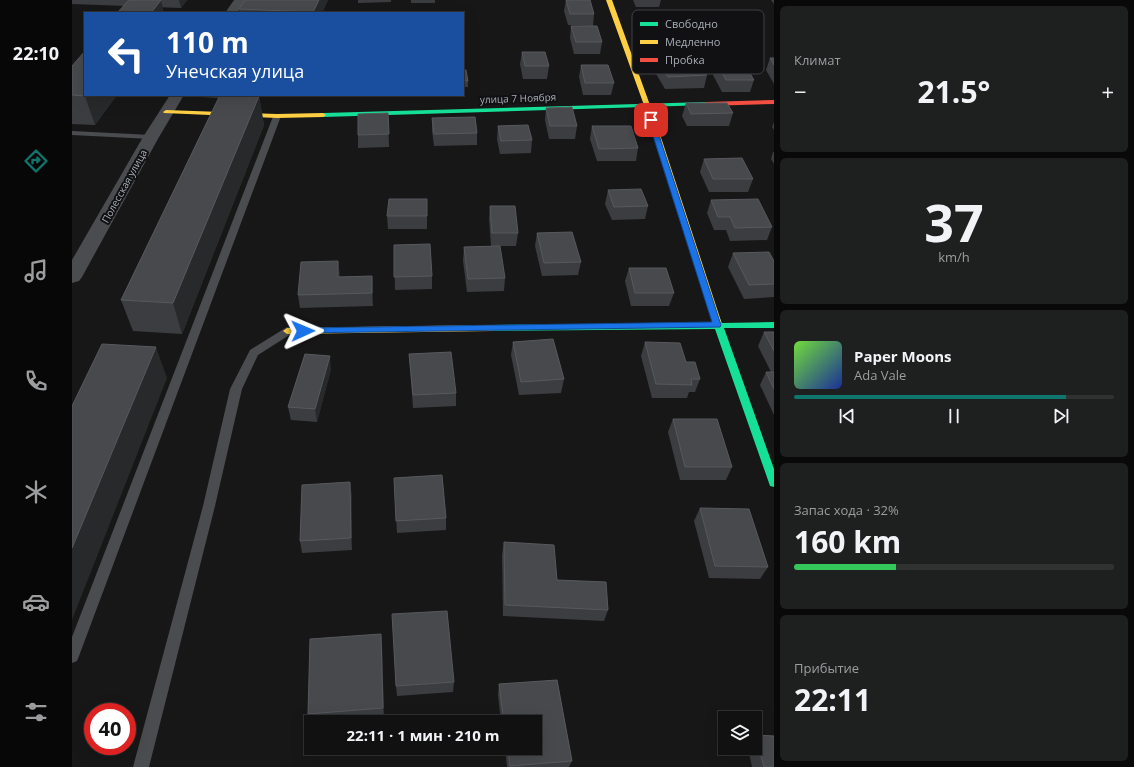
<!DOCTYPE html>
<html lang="ru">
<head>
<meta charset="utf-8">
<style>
  body { margin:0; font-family:"Open Sans",sans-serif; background:#1e1f1f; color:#f1f3f6; height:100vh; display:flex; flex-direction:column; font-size:15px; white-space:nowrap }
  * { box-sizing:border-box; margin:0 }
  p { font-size:13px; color:#9c9d9f }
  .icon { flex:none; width:22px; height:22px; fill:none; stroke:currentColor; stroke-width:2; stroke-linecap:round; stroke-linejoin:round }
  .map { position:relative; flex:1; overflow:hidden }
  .sheet { display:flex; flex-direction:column; gap:6px; padding:6px; background:#090909; width:360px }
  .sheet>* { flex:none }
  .guide { position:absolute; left:12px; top:12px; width:380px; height:84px; border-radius:0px; box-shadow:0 4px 16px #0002,0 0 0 1px #303131; background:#1a4fa0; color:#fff; overflow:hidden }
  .fabs { position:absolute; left:646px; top:711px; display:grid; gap:8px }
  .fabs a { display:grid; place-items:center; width:44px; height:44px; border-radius:0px; background:#111; box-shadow:0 4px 16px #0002,0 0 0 1px #303131; font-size:20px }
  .speed { position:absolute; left:12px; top:703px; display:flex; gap:8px; font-size:20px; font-weight:700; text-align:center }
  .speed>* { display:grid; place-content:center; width:52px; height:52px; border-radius:50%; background:#111; box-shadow:0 4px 16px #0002,0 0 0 1px #303131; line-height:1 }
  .speed .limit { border:6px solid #d22; background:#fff; color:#111 }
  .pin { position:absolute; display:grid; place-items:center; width:34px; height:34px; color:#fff; margin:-17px; border-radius:8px; box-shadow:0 2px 6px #0006 }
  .me { position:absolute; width:44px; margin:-22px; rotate:89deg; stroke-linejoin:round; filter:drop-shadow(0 0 3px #0008) }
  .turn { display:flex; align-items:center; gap:14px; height:84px; padding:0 16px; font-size:18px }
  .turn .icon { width:52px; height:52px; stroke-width:2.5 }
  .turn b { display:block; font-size:28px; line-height:34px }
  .big { font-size:30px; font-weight:700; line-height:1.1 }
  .sheet .tile { flex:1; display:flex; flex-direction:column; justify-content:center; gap:6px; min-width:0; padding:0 14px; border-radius:6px; background:#1e1f1f }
  .sheet .dial { align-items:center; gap:0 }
  .dial b { font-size:52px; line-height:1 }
  .song { display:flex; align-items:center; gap:12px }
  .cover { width:48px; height:48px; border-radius:6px; background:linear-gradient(135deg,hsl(100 70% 55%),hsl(230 70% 35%)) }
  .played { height:4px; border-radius:2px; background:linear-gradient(90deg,#0f766e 85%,#303131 85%) }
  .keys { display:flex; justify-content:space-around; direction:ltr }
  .heat { display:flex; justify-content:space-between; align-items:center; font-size:22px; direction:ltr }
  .charge { height:6px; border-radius:3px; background:linear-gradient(90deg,#34c759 32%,#303131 0) }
  .trip { position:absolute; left:232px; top:715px; width:238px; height:40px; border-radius:0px; background:#111; box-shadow:0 4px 16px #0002,0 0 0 1px #303131; font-weight:700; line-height:40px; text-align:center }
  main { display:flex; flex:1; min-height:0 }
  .dock { display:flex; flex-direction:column; width:72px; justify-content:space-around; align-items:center; background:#070707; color:#9c9d9f }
  .dock .icon { width:28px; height:28px }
  .dock .on { color:#0f766e }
  .dock b { font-size:18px; color:#f1f3f6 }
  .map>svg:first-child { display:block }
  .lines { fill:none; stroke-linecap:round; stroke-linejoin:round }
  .lane { fill:#4b4c50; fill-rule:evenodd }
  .street { fill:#4b4c50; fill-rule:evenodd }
  .fast { fill:#16e098; fill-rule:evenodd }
  .slow { fill:#ffcf43; fill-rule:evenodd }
  .jam { fill:#f24e42; fill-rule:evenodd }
  .wall { fill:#3c3d40 }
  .shaded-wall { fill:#28292a }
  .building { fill:#48494d; stroke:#57595e }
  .route { fill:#1a73e8; stroke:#114b97 }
  .labels { text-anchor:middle; stroke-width:4; stroke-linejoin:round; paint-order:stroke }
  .far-street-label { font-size:10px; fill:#a8adb8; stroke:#111113 }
  .key { fill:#111113; stroke:#3e4045; stroke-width:1 }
  .key-label { font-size:11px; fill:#a8adb8 }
</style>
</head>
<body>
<main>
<nav class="dock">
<b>22:10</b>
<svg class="icon on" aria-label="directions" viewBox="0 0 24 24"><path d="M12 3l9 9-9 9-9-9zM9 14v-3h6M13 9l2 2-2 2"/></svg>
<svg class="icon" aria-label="music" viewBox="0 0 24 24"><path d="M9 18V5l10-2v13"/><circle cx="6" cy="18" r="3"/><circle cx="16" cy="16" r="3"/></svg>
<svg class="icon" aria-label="phone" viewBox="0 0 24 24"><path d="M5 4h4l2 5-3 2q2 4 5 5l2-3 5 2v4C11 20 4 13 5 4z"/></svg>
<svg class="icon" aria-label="climate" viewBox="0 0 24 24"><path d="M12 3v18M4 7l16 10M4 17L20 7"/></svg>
<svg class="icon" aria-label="car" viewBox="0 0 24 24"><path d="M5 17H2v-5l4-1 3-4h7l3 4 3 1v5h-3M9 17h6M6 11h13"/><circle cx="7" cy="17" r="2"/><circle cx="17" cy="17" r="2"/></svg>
<svg class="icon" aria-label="filters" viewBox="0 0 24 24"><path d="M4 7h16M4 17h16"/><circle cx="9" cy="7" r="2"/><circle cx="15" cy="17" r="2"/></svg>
</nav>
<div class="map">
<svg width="702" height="767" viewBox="0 0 702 767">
  <rect width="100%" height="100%" fill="#171717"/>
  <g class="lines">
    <g class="lane">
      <path d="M202,114H205L209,116L7,656L5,661L0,663V637Z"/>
      <path d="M0,131L79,135L83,137L79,139L0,135Z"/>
      <path d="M215,327L219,328L220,331L219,334L186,355L170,389L143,506L77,767H61L131,506L158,389L178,350Z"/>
    </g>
    <g class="street">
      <path d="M162,0H174L165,13H153Z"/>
      <path d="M98,95H112L87,137L10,277L7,281L0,283V260L71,137Z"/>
    </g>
    <g class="fast">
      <path d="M634,102L636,103V105L251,117L248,115L251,113Z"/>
      <path d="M645,318L648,319L650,323L702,322V328H652L702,469V487L698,486L697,483L643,329L420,331L416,328L420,325L641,323L642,319Z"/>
    </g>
    <g class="slow">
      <path d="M534,0H540L583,119L649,321L648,323L645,324L641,321L577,119Z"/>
      <path d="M94,110L205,114L251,113L254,115L251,117L205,118L92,113L91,112Z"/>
      <path d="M420,325L424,328L420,331L215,334L211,331L215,328Z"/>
    </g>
    <path class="jam" d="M702,100V104L634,106L631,104L634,102Z"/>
  </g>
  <g class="wall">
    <path d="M0,0H115L109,8L0,4Z"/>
    <path d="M173,0H256L250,13H168L167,9Z"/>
    <path d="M286,0H319V2L286,3Z"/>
    <rect x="339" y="0" width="24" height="3"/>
    <path d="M494,0L522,14L521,26L496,25L492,11Z"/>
    <path d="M561,0H589L587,7H564Z"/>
    <path d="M699,0H702V4Z"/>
    <path d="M625,11L655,20L653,26H628L624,17Z"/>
    <path d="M569,15L601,30L598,42L572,41L567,26Z"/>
    <path d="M499,26L530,42L528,54H502L498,38Z"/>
    <path d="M450,52L477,66L475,79H451L448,64Z"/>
    <path d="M698,58H702V84L694,70Z"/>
    <path d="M585,60L635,75L632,88L593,89L583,72Z"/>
    <path d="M644,62L682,80L678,92H650L641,75Z"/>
    <path d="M509,65L542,83L539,95H511L507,77Z"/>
    <path d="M0,66L13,95H45L23,125L0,124Z"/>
    <path d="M391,70L396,81V87H391Z"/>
    <path d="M128,95H161L187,96L192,125L110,334L61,331L49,300L147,98L129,97Z"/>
    <path d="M614,103L661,113L657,126H615L610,116Z"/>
    <path d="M474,108L505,126L503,139H477L473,120Z"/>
    <path d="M316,113L317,147L286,148V135Z"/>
    <path d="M360,118L405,133V145L362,146L360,131Z"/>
    <path d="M702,122V130L700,127Z"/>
    <path d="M426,126L460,140L459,153L428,154L425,139Z"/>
    <path d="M520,126L566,148L564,161H525L518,139Z"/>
    <path d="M701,152H702V164L699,159Z"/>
    <path d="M632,159L681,179L676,192H637L628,172Z"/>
    <path d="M536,190L576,206L573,219L540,220L533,204Z"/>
    <path d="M355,199V229H316L315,216Z"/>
    <path d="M639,200L700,227L695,240L658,241L654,230H642L635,213Z"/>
    <path d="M418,206L446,233L444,246H419L417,219Z"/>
    <path d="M465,233L509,262L506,275L470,276L463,246Z"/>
    <path d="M322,245L360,276V289L323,290Z"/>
    <path d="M392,247L433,278L432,291L395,292L391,261Z"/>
    <path d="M661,253L702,261V297L672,299L656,267Z"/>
    <path d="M266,261L268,277L300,276L301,306L228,308L226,295Z"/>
    <path d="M557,268L602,293L597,306H559L553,281Z"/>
    <path d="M692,332H702V415L688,385L694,372H699L686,346Z"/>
    <path d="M441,342L492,379L489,393L447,395L439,355Z"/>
    <path d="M573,342L614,362L628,379L623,392H617L615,398H580L569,356Z"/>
    <path d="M337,354L384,393V406L341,408L338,367Z"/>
    <path d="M259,369L245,422L219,420L216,407Z"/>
    <path d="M601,419L660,467L654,480H608L596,432Z"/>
    <path d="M322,478L374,518V530L325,533Z"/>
    <path d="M280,495V550L230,553L228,541Z"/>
    <path d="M628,508L696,567L688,579L637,578L622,521Z"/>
    <path d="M432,542L485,580L536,610L532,621L431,616L430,555Z"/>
    <path d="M310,645L312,718L259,722H239L236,714Z"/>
    <path d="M485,680L500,761L497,767H435L433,748H463V722H429L426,695L427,684Z"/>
    <path d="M382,682L381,692L325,696L324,686Z"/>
    <path d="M683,735L702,767H680L676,748H683Z"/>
  </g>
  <g class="shaded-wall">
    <path d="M89,0L92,13H79Z"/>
    <path d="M107,0H115L109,8Z"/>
    <path d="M247,0H256L250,13H241Z"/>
    <path d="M14,95H45L23,125L13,96Z"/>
    <path d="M187,96L192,125L110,334L101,303Z"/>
    <path d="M266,261L268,274L267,290L266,277Z"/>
    <path d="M300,276L301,289V306L300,293Z"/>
    <path d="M84,347L95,378L0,620V548Z"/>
    <path d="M258,356L259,369L245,422L243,409Z"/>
    <path d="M278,482L280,495V550L279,538Z"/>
    <path d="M309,634L310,645L312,718L311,708Z"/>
  </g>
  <g class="building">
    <path d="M57,0H89L79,13H45Z"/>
    <path d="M173,0H247L241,12L167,9Z"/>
    <path d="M494,0H518L522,14H498Z"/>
    <path d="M499,26H525L530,42H504Z"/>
    <path d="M13,51V95H14L13,96L0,95V66Z"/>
    <path d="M450,52H473L477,66H453Z"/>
    <path d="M624,58L635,75L596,77L585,60Z"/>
    <path d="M698,58H702V65Z"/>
    <path d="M644,62H671L682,80H654Z"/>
    <path d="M509,65H536L542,83H513Z"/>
    <path d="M391,70H394L396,81H391Z"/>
    <path d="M148,95L187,96L101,303L49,300Z"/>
    <path d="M614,103H655L661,113L619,114Z"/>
    <path d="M500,107L505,126H478L474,108Z"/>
    <path d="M316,113L317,134L286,135V114Z"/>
    <path d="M403,117L405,133L362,134L360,118Z"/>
    <path d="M456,125L460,140L429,141L426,126Z"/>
    <path d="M520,126H559L566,148L527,149Z"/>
    <path d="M670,158L681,179H641L632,159Z"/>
    <path d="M569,189L576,206L542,207L536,190Z"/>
    <path d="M317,199H355V216H315Z"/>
    <path d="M686,199L700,227L663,228L658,217H646L639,200Z"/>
    <path d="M418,206H443L446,233H420Z"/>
    <path d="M500,232L509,262L472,263L465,233Z"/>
    <path d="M358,244L360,276L322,277V245Z"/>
    <path d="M428,246L433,278L396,279L392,247Z"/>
    <path d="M697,252L702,261V284L677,285L661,253Z"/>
    <path d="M266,261V277L300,276V293L226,295L229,262Z"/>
    <path d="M557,268H594L602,293H563Z"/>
    <path d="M692,332H702V351Z"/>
    <path d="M481,339L492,379L449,382L441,342Z"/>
    <path d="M573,342L608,343L614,362H623L628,379H619L620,385L584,384Z"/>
    <path d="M30,344L84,347L0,548V406Z"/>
    <path d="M379,352L384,393L341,395L337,354Z"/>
    <path d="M233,354L258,356L243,409L216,407Z"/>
    <path d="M694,372H702V389Z"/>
    <path d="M601,419H645L660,467H613Z"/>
    <path d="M370,475L374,518L324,521L322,478Z"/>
    <path d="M278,482L279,538L228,541L230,485Z"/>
    <path d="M628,508L677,509L696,567L643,566Z"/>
    <path d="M432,542L482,545L485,580L534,582L536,610L433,605Z"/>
    <path d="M375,611L382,682L324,686L320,614Z"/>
    <path d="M309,634L311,708L236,714L238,639Z"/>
    <path d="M485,680L500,761L438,766L436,748H463V722H432L427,684Z"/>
    <path d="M683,735L702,736V767H692Z"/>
  </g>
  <path class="route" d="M579,118L582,120L649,325L648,327L228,333L227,331L231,328L640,322L576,120Z"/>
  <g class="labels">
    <g class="far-street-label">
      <text transform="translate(446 98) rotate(-2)" y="4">улица 7 Ноября</text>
      <text transform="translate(52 186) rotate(-61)" y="4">Полесская улица</text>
    </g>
  </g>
  <rect x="560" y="10" width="132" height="64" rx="6" class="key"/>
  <rect x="568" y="22" width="18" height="4" fill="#16e098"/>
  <rect x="568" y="40" width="18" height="4" fill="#ffcf43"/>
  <rect x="568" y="58" width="18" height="4" fill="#f24e42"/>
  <g class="key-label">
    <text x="593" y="28">Свободно</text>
    <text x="593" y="46">Медленно</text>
    <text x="593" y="64">Пробка</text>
  </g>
</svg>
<div class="fabs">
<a><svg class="icon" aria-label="layers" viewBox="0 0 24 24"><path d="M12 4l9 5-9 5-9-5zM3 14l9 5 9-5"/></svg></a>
</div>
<div class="speed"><div class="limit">40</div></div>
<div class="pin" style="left:579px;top:120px;background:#d93025"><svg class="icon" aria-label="arrive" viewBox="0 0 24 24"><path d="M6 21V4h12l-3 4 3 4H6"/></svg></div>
<svg class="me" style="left:231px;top:331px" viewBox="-20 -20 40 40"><path d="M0-17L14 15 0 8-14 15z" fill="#1a73e8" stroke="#fff" stroke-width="4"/></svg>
<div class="trip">22:11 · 1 мин · 210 m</div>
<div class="guide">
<div class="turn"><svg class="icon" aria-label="left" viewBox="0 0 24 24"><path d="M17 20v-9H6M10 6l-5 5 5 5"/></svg><div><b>110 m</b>Унечская улица</div></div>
</div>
</div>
<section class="sheet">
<div class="tile"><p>Климат</p>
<div class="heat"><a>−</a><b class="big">21.5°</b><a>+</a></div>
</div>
<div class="tile dial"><b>37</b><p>km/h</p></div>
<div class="tile">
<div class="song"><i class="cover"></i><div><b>Paper Moons</b><p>Ada Vale</p></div></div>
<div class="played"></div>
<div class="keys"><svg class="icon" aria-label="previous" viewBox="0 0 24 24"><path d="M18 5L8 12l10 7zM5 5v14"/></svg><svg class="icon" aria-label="pause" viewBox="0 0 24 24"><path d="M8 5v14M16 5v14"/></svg><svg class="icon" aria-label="next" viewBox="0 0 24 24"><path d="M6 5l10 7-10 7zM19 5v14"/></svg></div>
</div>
<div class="tile"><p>Запас хода · 32%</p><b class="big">160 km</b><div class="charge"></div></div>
<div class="tile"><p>Прибытие</p><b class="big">22:11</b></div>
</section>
</main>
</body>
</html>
